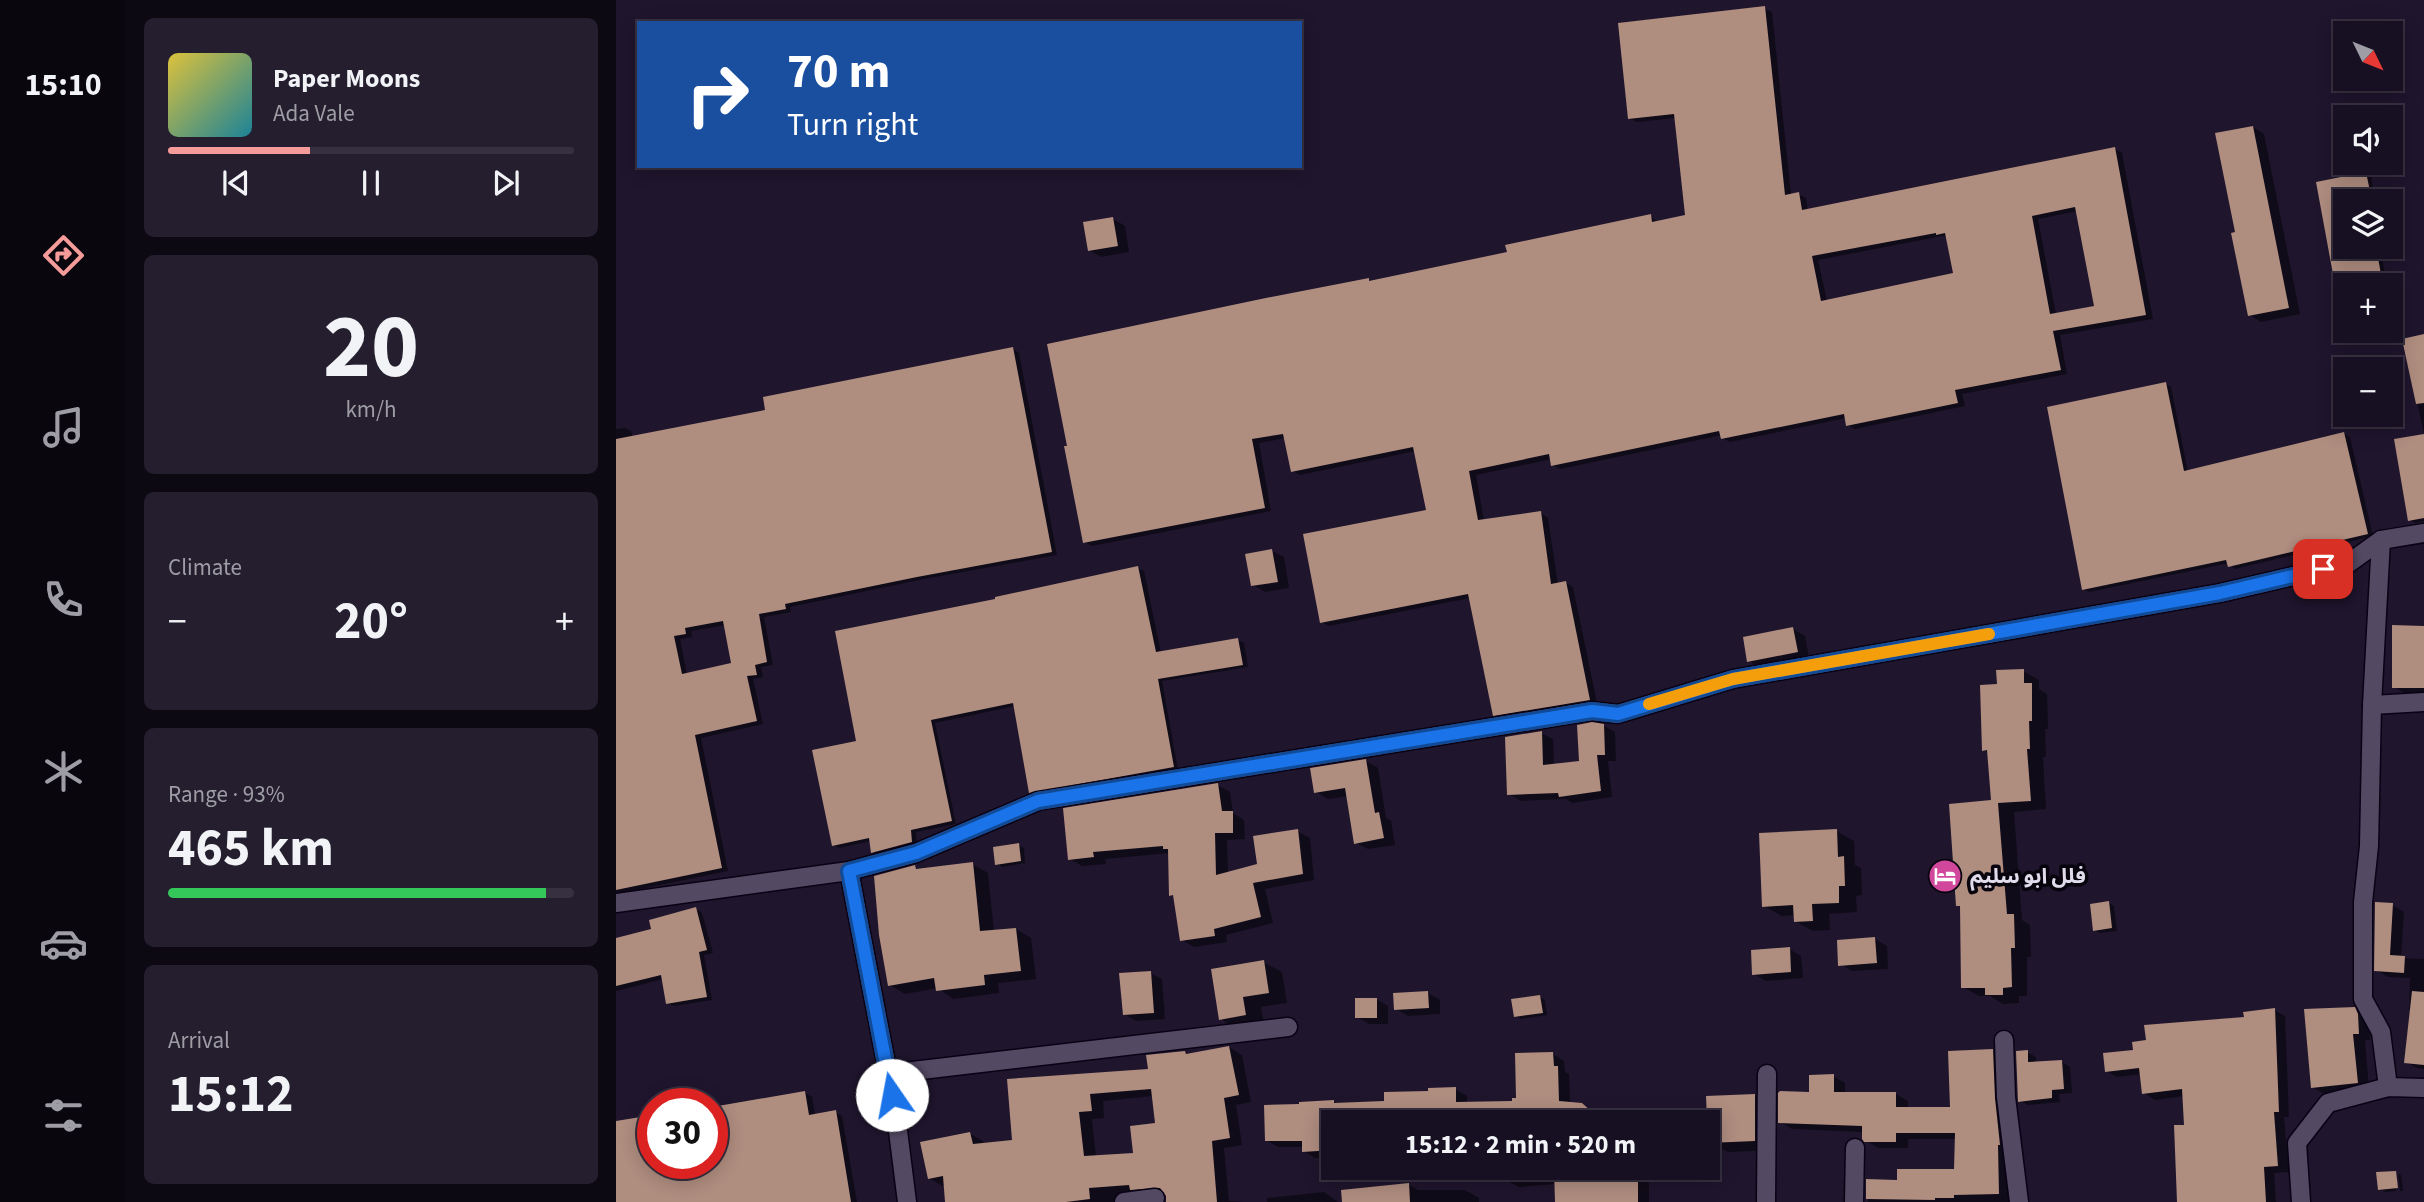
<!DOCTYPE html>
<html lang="en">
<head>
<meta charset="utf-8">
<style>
  body { margin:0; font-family:"Source Sans 3","Noto Sans Arabic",sans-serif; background:#241e2f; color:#f1f3f6; height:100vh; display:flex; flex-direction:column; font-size:26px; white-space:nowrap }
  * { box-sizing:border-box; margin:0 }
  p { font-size:23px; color:#9e9da5 }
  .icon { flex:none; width:38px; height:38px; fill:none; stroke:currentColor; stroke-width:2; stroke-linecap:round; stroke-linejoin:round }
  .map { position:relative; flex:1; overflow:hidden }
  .side { display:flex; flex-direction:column; gap:18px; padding:18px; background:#0d0913; width:490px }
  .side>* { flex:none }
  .hud { position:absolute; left:21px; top:21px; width:665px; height:147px; border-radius:0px; box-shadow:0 4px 18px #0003,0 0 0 2px #363040; background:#1a4fa0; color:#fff; overflow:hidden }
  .needle { width:46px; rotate:133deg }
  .controls { position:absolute; left:1717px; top:21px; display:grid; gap:14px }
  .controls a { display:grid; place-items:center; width:70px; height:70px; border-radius:0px; background:#171022; box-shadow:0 4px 18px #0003,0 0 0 2px #363040; font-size:35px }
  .speed { position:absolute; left:21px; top:1088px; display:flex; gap:14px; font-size:35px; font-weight:700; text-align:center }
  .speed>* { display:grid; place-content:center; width:91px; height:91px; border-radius:50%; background:#171022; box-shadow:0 4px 18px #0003,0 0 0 2px #363040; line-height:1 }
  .speed .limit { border:10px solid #d22; background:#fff; color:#111 }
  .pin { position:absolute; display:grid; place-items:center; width:60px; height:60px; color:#fff; margin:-30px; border-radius:14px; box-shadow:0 4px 10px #0006 }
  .me { position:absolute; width:77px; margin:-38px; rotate:348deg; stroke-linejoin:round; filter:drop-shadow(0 0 5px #0008) }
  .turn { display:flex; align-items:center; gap:24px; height:147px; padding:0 35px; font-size:32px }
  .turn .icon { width:91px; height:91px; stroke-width:2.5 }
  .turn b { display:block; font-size:49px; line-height:60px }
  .big { font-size:52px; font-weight:700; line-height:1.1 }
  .side .card { flex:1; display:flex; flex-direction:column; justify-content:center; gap:10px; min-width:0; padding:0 24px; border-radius:10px; background:#241e2f }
  .side .dial { align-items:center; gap:0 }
  .dial b { font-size:91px; line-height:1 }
  .song { display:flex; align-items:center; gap:21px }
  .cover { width:84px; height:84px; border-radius:10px; background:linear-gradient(135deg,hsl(50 70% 55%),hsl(190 70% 35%)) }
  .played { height:7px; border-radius:4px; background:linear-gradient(90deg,#f59b9a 35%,#363040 35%) }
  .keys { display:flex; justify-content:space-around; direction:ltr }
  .heat { display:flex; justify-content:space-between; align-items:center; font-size:38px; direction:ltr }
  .charge { height:10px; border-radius:5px; background:linear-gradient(90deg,#34c759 93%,#363040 0) }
  .trip { position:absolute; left:705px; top:1110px; width:399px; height:70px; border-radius:0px; background:#171022; box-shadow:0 4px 18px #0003,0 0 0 2px #363040; font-weight:700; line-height:70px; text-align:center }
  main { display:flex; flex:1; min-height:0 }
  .tab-bar { display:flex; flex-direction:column; width:126px; justify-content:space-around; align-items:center; background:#09060e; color:#9e9da5 }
  .tab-bar .icon { width:49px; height:49px }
  .tab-bar .current { color:#f59b9a }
  .tab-bar b { font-size:32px; color:#f1f3f6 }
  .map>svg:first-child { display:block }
  .shadow { fill:#0007; fill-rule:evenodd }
  .building { fill:#af8d7f; fill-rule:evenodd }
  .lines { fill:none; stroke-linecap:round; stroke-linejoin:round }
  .street-casing { stroke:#090214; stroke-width:21 }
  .street { stroke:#534963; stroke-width:18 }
  .route-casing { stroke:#114b97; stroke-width:18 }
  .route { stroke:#1a73e8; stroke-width:12 }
  .slow { stroke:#f59e0b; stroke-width:12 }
  .labels { text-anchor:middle; stroke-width:7; stroke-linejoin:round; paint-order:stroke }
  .poi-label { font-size:21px; font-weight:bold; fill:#e1dcec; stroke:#07040d; text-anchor:start }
</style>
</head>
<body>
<main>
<nav class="tab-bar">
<b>15:10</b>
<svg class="icon current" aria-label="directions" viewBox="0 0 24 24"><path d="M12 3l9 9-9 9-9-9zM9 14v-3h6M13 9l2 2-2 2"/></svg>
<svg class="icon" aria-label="music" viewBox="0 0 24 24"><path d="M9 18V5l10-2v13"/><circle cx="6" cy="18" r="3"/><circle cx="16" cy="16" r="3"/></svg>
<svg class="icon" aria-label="phone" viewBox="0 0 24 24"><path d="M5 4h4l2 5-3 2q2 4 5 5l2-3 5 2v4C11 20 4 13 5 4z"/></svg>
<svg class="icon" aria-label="climate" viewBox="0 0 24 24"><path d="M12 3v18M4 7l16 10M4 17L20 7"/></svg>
<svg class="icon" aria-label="car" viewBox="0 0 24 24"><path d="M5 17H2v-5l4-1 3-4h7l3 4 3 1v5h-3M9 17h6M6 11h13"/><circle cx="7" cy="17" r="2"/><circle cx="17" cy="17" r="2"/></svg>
<svg class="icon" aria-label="filters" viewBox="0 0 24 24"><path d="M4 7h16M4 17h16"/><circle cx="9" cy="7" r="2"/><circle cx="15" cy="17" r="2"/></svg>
</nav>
<section class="side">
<div class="card">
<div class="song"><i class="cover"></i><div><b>Paper Moons</b><p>Ada Vale</p></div></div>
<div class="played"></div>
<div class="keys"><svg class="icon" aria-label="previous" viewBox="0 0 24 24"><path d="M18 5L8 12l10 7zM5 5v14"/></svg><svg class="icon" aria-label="pause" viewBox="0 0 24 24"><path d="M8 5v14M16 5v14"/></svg><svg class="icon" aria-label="next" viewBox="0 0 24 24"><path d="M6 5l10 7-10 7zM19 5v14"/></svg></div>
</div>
<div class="card dial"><b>20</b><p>km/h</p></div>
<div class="card"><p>Climate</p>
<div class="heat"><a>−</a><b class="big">20°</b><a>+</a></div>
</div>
<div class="card"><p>Range · 93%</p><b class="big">465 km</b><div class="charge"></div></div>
<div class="card"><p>Arrival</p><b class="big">15:12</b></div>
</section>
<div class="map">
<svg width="1808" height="1202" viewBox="0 0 1808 1202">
  <rect width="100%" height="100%" fill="#1f152d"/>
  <g class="shadow">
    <path d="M1148,8L1156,12L1175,195L1182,194L1190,198L1192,211L1499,149L1506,153L1537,319L1444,335L1451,374L1346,394L1349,406L1239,429L1232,425L1230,418L1114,442L1106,438V435L944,469L937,465L936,459L860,475L868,521L925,513L932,518L942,585L950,583L957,587L981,703L886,719L878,715L854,598L713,626L706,622L812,511L800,451L684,475L676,471L670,438L643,443L655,511L476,546L469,542L752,280L756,282L893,253L1035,216L1042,223L1071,217L1060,118L1021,122L1013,118ZM1462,211L1480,307L1440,314L1422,219ZM1326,236L1332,237L1339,275L1211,301L1202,260Z"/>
    <path d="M1637,127L1648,134L1684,314L1645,322L1634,315L1621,233Z"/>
    <path d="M1750,174L1755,177L1760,201H1729V247H1764L1771,285H1729V302L1723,299L1702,183Z"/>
    <path d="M497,219L509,226L513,252L485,257L473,250Z"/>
    <path d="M1808,336V434L1788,340Z"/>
    <path d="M397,349L403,353L441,555L308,579L174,607L175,612L148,617L157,665L145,667L147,677L137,679L147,724L85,738L112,871L0,894V429L9,428L15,431L17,438L151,411ZM110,625L117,665L71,675L64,639L76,637L75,631Z"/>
    <path d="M1550,384L1555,387L1572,472L1728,434L1734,437L1757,536L1619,569L1613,563L1473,592L1468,589Z"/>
    <path d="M1808,436V521L1799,523L1794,520Z"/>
    <path d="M656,551L668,557L673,588L649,592L637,585Z"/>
    <path d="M522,568L528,571L545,653L622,640L628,643L632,667L546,681L562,770L420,795L414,791L399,706L319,723L340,824L300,832L301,845L262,855L257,852L255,841L223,848L218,845L242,742L381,600Z"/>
    <path d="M1808,627V695H1792L1778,687Z"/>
    <path d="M1177,629L1189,636L1193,658L1145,668L1133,661Z"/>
    <path d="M1407,671L1423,680V689L1431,694L1432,729H1429L1430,757H1427L1430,809L1398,812L1406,920L1414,925L1415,957H1411V996H1403V1003L1387,1004L1374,996H1363L1347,987L1346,907L1342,905L1377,802L1373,753L1367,749L1383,685Z"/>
    <path d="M987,725L999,732L1000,761H992L996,797L956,803L950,799L905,801L893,794L925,733L937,739L938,766L965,762Z"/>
    <path d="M750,761L762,768L770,818L775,821L779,845L752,849L740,843L732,796L712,799L700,792Z"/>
    <path d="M602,785L614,792L617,813L628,820L629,839L611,840L612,873L643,866L681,831L694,838L698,880L649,889L657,923L610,935L611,942L578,947L566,940L559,897L555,894L554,853L489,859L490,864L466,866L454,859Z"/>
    <path d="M1220,831L1238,841L1239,865L1245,868L1246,895L1240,896L1241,912L1213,914L1214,930L1197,931L1179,921V915L1166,916L1148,906Z"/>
    <path d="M402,845L408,848L409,863L386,867L381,864Z"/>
    <path d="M356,864L372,873L378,932L400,929L415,938L420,979L382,983L383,993L337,999L322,988L289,994L274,985L299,867L304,870Z"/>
    <path d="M1493,903L1498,906L1501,931L1484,933L1478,930Z"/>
    <path d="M1776,905L1788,912L1785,958L1808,959V1069L1801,1068L1790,1062L1795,1012L1793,1010L1794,978L1772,977L1760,970Z"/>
    <path d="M80,909L86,913L97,953L88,955L96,1000L58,1006L51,1003L48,979L0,991V939L38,930Z"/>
    <path d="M1259,939L1271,946L1272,969L1236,971L1224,964Z"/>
    <path d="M1173,949L1185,956L1187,978L1150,981L1138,974Z"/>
    <path d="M647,962L666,972L671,1003L645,1007L648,1025L623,1030L605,1019Z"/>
    <path d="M534,973L546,979L549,1019L520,1021L508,1014Z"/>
    <path d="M812,993L824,1000V1014L792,1016L780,1009Z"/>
    <path d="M924,997L929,1000L931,1015L905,1019L899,1016Z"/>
    <path d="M760,999L772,1006V1024H753L741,1017Z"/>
    <path d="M1738,1009L1751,1016L1754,1023V1040H1749L1753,1089L1708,1094L1696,1087Z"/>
    <path d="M1658,1010L1669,1016L1673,1117H1668L1673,1172L1658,1173L1660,1202H1562L1570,1127L1568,1096L1539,1100L1528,1093L1526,1074L1501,1077L1490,1071L1519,1051Z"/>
    <path d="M613,1047L626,1055L635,1102L620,1105L626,1145L608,1148L613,1201L626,1202H552L551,1193L520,1197L506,1202H331L329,1185L326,1186L313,1178L354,1134L367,1141L368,1145L398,1142L393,1081L534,1070L569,1052L574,1055ZM537,1096L541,1124L519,1154L480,1157L476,1119L488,1118L487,1101Z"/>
    <path d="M1377,1051L1389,1058L1394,1202H1252V1181L1283,1182L1340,1171V1139H1292V1148H1262L1249,1140L1247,1132L1176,1129L1164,1122L1217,1076L1229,1083V1094H1280L1292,1101V1109H1336Z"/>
    <path d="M1411,1052L1420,1057V1063L1446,1062L1454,1067L1456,1093L1443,1094L1444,1102L1412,1105L1404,1101Z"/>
    <path d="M937,1054L948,1061L949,1072L953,1074L954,1103L965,1105L984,1117L1004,1118L1010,1122H718V1157L699,1158L688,1151V1147H662L650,1140L718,1102L722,1104L770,1103L839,1089L851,1096V1103L898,1102Z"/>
    <path d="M189,1093L196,1097L199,1115L219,1112L226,1116L241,1202H0V1123L37,1164H96V1107Z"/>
    <path d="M1139,1096L1157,1106V1150L1112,1152L1094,1142L1092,1098Z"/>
    <path d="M890,1167H1014V1177H1022L1033,1183V1202H940V1184L903,1187L891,1181Z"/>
    <path d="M1780,1172V1191L1769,1192L1763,1189L1762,1174Z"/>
    <path d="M1782,1174L1785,1175L1787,1191H1784Z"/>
    <path d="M792,1184L802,1190H849L863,1198V1202H761Z"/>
    <path d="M708,1192L722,1202H651V1198Z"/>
  </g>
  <g class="building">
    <path d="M1149,6L1169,195L1183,192L1186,210L1499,147L1530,315L1437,331L1445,370L1339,390L1342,403L1230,426L1228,414L1105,439L1103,431L935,466L933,454L853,471L862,520L925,511L935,584L950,581L974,700L877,716L852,594L704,623L687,534L810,510L797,447L675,472L667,434L636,439L649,508L467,543L448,446H451L431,344L645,299L753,278V281L891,252L889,245L1035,214L1036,222L1069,215L1058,114L1012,119L1002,23ZM1459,207L1478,306L1434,314L1416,216ZM1320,233V235L1329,233L1337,273L1205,301L1196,256Z"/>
    <path d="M1637,126L1673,308L1632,316L1615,233L1619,232L1599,133Z"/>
    <path d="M1750,172L1756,201H1729V247H1760L1767,285H1719L1700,182Z"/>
    <path d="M497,217L502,246L472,251L467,222Z"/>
    <path d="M1808,334V403L1800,404L1786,339Z"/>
    <path d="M397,347L436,552L301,577L169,604L170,609L143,614L151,662L139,665L141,675L131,676L141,721L79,735L106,868L0,890V439L149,410L147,397ZM107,621L115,663L66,674L58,636L70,634L69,628Z"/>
    <path d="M1550,382L1568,471L1728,432L1752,534L1612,567L1610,560L1466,590L1431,407Z"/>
    <path d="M1808,434V518L1792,521L1778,439Z"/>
    <path d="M656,549L662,582L635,586L629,554Z"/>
    <path d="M522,566L540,652L622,638L627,665L542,679L558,767L413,793L397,703L315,720L336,821L295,830L296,842L255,853L253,838L216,846L196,750L240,741L219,631L379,599V597Z"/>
    <path d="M1776,625L1808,626V688H1776Z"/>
    <path d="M1177,627L1182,652L1131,662L1127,637Z"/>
    <path d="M1408,669V683H1416V721H1413L1414,749H1411L1415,801L1382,803L1391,914H1398L1399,948H1395L1396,987L1387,988V995H1369V988H1345L1344,906H1340L1333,804L1375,800L1371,750L1366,751L1364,685L1381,684L1380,670Z"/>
    <path d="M976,722L988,724L989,755H981L985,791L943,797L942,793L891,795L889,737L926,731L927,765L963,761L961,725Z"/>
    <path d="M750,759L759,813L763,812L768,838L738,844L729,788L698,793L694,768Z"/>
    <path d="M602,783L606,811H617V833H599L600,875L641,864L637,836L682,829L687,874L637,883L645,917L598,929L599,936L564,941L557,895L553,896L552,849H547V846L477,852L478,857L452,860L447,808Z"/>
    <path d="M1221,829L1222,857L1228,856L1229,886H1223V903L1196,904L1197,921L1178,922L1177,905L1146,907L1143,833Z"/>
    <path d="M403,843L405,861L379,865L377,847Z"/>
    <path d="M357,862L364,931L400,928L405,971L368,975L369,985L320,991L318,978L272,986L263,935L258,876L299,865L300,869Z"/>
    <path d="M1493,901L1496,928L1477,931L1474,904Z"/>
    <path d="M1759,902L1777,903L1774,955L1789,956L1788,973L1758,971Z"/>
    <path d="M80,907L91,950L83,952L91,997L50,1004L45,975L0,986V938L35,929L33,920Z"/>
    <path d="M1259,937L1261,963L1222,966L1221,940Z"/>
    <path d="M1174,947L1175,972L1136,975L1135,950Z"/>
    <path d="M648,960L653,993L627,997L630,1015L603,1020L595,969Z"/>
    <path d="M535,971L538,1013L507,1015L503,973Z"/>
    <path d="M812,991L813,1008L778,1010L777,993Z"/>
    <path d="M1796,991L1808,992V1065L1788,1063Z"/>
    <path d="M924,995L927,1013L898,1017L895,999Z"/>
    <rect x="739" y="998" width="22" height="20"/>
    <path d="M1739,1007L1742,1014L1743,1034H1737L1742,1083L1695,1088L1688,1009Z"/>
    <path d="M1659,1008L1663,1112H1658L1662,1166L1648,1167L1650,1202H1561L1558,1125H1568L1566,1089L1526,1094L1523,1068L1489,1072L1487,1053L1517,1050L1516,1042L1530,1040L1528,1025L1628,1017L1627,1012Z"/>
    <path d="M613,1046L623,1095L608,1098L614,1138L596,1141L601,1202H550V1196L544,1188L514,1190L513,1185L473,1188L474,1199L450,1202H329L327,1176L312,1179L304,1142L354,1132L357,1144L396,1140L391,1079L532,1069L530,1055L569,1051L570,1054ZM535,1089L539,1123L514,1126L517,1153L468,1156L463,1112L476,1111L474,1094Z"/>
    <path d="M1377,1049L1379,1098L1384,1145H1382L1383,1194L1338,1195V1198H1319V1200L1250,1199V1179L1281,1180V1169H1338L1339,1133H1280V1142H1248L1246,1139V1126L1162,1123V1093L1164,1091L1193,1092V1075L1218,1074V1092H1280V1107H1334L1332,1051Z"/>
    <path d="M1412,1050V1062L1446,1060L1448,1089L1436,1090V1098L1402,1102L1400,1051Z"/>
    <path d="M937,1052L938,1066H942L943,1101L966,1103L987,1122H718V1150L686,1152V1141H649L648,1105L683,1104V1102L718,1100V1103L768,1101V1092L812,1091V1088L840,1087V1102L896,1101V1098H900L899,1053Z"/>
    <path d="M189,1091L193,1115L220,1110L235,1202H0V1121L37,1115V1164H100L96,1141V1107Z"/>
    <path d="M1139,1094V1141L1092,1143L1090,1096Z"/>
    <path d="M938,1170H973V1175H1022V1202H939Z"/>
    <path d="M1780,1171L1782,1188L1762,1190L1760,1172Z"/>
    <path d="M793,1183L794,1202H726L725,1190Z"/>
  </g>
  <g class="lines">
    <defs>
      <g id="street">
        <path d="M1765,540L1756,705L1753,846L1747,902V999L1765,1032L1772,1087"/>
        <path d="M1756,705L1808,702"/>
        <path d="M233,871L280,1115L291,1202"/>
        <path d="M0,903L233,871L300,853L422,801L976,711L1002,714L1117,679L1604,593L1733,563L1765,540L1808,533"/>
        <path d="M1388,1040L1390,1097L1403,1202"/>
        <path d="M271,1074L672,1027"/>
        <path d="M508,1202L539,1198"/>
        <path d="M1150,1202L1151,1074"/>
        <path d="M1238,1202L1239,1148"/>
        <path d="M1685,1202L1681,1143L1712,1103L1772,1087L1808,1088"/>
      </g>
    </defs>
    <use href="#street" class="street-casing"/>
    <use href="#street" class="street"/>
  </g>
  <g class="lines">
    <defs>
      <path id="route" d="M276,1095L233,871L300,853L422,801L976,711L1002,714L1117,679L1604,593L1707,569"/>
    </defs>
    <use href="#route" class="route-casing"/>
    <use href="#route" class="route"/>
    <path class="slow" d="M1033,704L1117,679L1373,634"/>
  </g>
  <defs>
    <symbol id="hotel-disc" viewBox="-11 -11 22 22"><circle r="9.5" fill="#d1479c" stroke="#07040d"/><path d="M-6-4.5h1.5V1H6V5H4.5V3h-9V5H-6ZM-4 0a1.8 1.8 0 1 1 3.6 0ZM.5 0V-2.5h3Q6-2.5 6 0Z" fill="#fff"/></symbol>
  </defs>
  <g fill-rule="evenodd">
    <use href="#hotel-disc" x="1310" y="857" width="38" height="38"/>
  </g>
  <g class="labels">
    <g class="poi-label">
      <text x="1354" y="883">فلل ابو سليم</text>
    </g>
  </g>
</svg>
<div class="controls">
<a><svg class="needle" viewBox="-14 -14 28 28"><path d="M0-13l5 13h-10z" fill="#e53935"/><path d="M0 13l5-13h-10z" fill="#9e9da5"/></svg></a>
<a><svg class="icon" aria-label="sound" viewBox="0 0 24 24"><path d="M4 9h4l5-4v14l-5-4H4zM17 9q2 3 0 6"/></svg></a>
<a><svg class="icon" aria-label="layers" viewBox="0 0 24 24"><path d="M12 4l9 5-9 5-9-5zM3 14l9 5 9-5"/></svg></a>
<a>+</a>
<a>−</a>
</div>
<div class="speed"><div class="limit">30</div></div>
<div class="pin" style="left:1707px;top:569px;background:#d93025"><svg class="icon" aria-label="arrive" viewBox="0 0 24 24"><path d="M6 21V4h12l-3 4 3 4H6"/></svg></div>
<svg class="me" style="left:276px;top:1095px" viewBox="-20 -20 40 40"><circle r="19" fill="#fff"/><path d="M0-13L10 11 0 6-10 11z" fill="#1a73e8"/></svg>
<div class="trip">15:12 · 2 min · 520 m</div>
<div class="hud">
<div class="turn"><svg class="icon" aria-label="right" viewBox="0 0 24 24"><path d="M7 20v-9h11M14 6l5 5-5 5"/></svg><div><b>70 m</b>Turn right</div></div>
</div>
</div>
</main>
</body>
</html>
